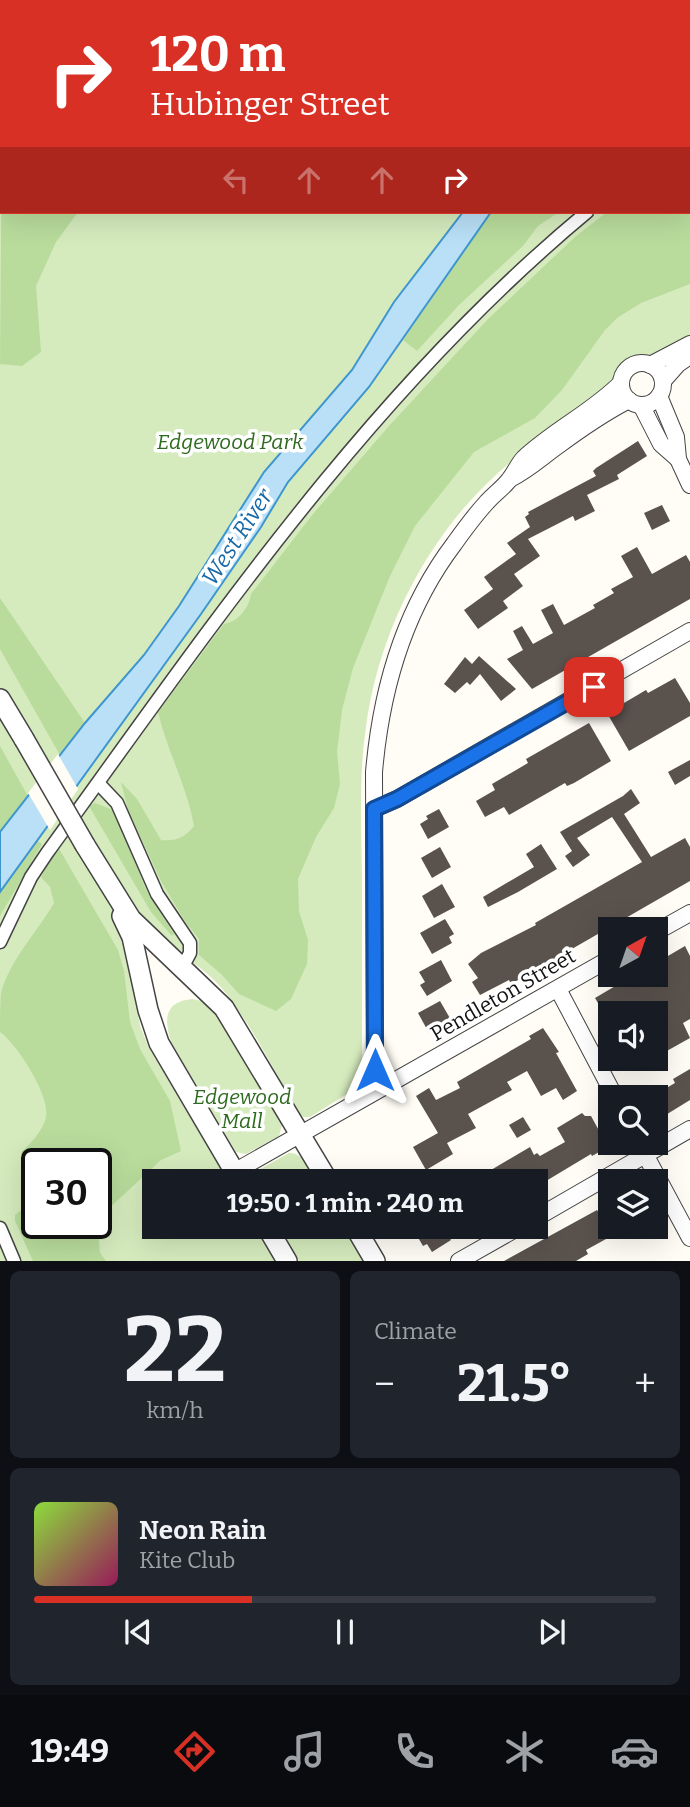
<!DOCTYPE html>
<html lang="en">
<head>
<meta charset="utf-8">
<style>
  body { margin:0; font-family:Bitter,serif; background:#20242c; color:#f1f3f6; height:100vh; display:flex; flex-direction:column; font-size:26px; white-space:nowrap }
  * { box-sizing:border-box; margin:0 }
  p { font-size:23px; color:#9ea1a6 }
  .icon { flex:none; width:38px; height:38px; fill:none; stroke:currentColor; stroke-width:2; stroke-linecap:round; stroke-linejoin:round }
  .map { position:relative; height:1261px; overflow:hidden }
  .details { display:flex; flex-direction:column; gap:10px; padding:10px; background:#0d0f14; flex:1 }
  .details>* { flex:none }
  .banner { position:absolute; left:0px; top:0px; width:691px; height:214px; box-shadow:0 7px 28px #0002; background:#d93025; color:#fff; overflow:hidden }
  .needle { width:46px; rotate:40deg }
  .fabs { position:absolute; left:598px; top:917px; display:grid; gap:14px }
  .fabs a { display:grid; place-items:center; width:70px; height:70px; border-radius:0px; background:#171b24; box-shadow:0 7px 28px #0002; font-size:35px }
  .speed { position:absolute; left:21px; top:1148px; display:flex; gap:14px; font-size:35px; font-weight:700; text-align:center }
  .speed>* { display:grid; place-content:center; width:91px; height:91px; border-radius:50%; background:#171b24; box-shadow:0 7px 28px #0002; line-height:1 }
  .speed .limit { border:4px solid #111; border-radius:10px; background:#fff; color:#111 }
  .pin { position:absolute; display:grid; place-items:center; width:60px; height:60px; color:#fff; margin:-30px; border-radius:14px; box-shadow:0 4px 10px #0006 }
  .me { position:absolute; width:77px; margin:-38px; rotate:0deg; stroke-linejoin:round; filter:drop-shadow(0 0 5px #0008) }
  .turn { display:flex; align-items:center; gap:24px; height:147px; padding:0 35px; font-size:32px }
  .turn .icon { width:91px; height:91px; stroke-width:2.5 }
  .turn b { display:block; font-size:49px; line-height:60px }
  .lanes { display:flex; align-items:center; height:66px; padding:0 35px; background:#0003; justify-content:center; gap:35px; direction:ltr }
  .lanes .off { opacity:.35 }
  .big { font-size:52px; font-weight:700; line-height:1.1 }
  .details .widget { flex:1; display:flex; flex-direction:column; justify-content:center; gap:10px; min-width:0; padding:0 24px; border-radius:10px; background:#20242c }
  .details .dial { align-items:center; gap:0 }
  .dial b { font-size:91px; line-height:1 }
  .song { display:flex; align-items:center; gap:21px }
  .cover { width:84px; height:84px; border-radius:10px; background:linear-gradient(135deg,hsl(90 70% 55%),hsl(330 70% 35%)) }
  .played { height:7px; border-radius:4px; background:linear-gradient(90deg,#d93025 35%,#363941 35%) }
  .keys { display:flex; justify-content:space-around; direction:ltr }
  .heat { display:flex; justify-content:space-between; align-items:center; font-size:38px; direction:ltr }
  .details .tiles { flex:1; display:grid; gap:10px; grid-template-columns:1fr 1fr }
  .widget:last-child { grid-column:span 2 }
  .trip { position:absolute; left:142px; top:1169px; width:406px; height:70px; border-radius:0px; background:#171b24; box-shadow:0 7px 28px #0002; font-weight:700; line-height:70px; text-align:center }
  .tabs { display:flex; height:112px; justify-content:space-around; align-items:center; background:#090b0e; color:#9ea1a6 }
  .tabs .icon { width:49px; height:49px }
  .tabs .on { color:#d93025 }
  .tabs b { font-size:32px; color:#f1f3f6 }
  .map>svg:first-child { display:block }
  .green { fill:#d5ebbd; fill-rule:evenodd }
  .forest { fill:#b9dc9c; fill-rule:evenodd }
  .water { fill:#b9e0f7; stroke:#3f96cf; stroke-width:2 }
  .pier { fill:#fffdf5 }
  .building { fill:#5a524d }
  .lines { fill:none; stroke-linecap:round; stroke-linejoin:round }
  .pedestrian-casing { stroke:#444; stroke-width:15 }
  .minor-casing { stroke:#444; stroke-width:18 }
  .tertiary-casing { stroke:#444; stroke-width:22 }
  .pedestrian { stroke:#fff; stroke-width:12 }
  .minor { stroke:#fff; stroke-width:16 }
  .tertiary { stroke:#fff; stroke-width:19 }
  .tertiary-bridge-casing { stroke:#444; stroke-width:22; stroke-linecap:butt }
  .tertiary-bridge { stroke:#fff; stroke-width:19 }
  .route-casing { stroke:#114b97; stroke-width:18 }
  .route { stroke:#1a73e8; stroke-width:12 }
  .labels { text-anchor:middle; stroke-width:7; stroke-linejoin:round; paint-order:stroke }
  .park-label { font-size:21px; font-style:italic; fill:#2f6b1f; stroke:#fff }
  .street-label { font-size:21px; fill:#111; stroke:#fff }
  .water-label { font-size:23px; font-style:italic; fill:#1768a6; stroke:#fff }
</style>
</head>
<body>
<div class="map">
<svg width="690" height="1261" viewBox="0 0 690 1261">
  <rect width="100%" height="100%" fill="#fffdf5"/>
  <g class="green">
    <path d="M33,0H690V335L661,354L629,360L618,371L611,385C550,430 486,473 442,536C402,592 375,659 366,727C358,779 362,837 362,891C362,954 362,1018 362,1081L360,1086L310,1117H303L298,1112C275,1073 245,1011 214,980C196,962 172,951 155,932L127,948L140,1026L149,1048L228,1181H154V1227H255L275,1261H0V28L2,26V212H690V2H31ZM37,1164H96V1223H37Z"/>
    <path d="M192,999L202,1001L216,1014L282,1125L279,1136L246,1154L236,1152L171,1042C164,1019 164,1002 192,999Z"/>
    <path d="M289,1153C304,1152 309,1170 316,1181H253V1174L257,1171Z"/>
    <path d="M279,1227H343L363,1261H299Z"/>
  </g>
  <g class="forest">
    <path d="M2,117V212H78L56,242L36,286L41,352L22,366L0,364Z"/>
    <path d="M690,194V284L641,303L617,318L605,330L562,390L535,418L474,452L415,526L390,576L353,668L342,710L337,752L340,784L334,808L316,837L298,879L299,911L308,940L307,964L291,999L276,1011L239,994L221,974L199,955V939L184,920L161,881L128,810L121,782L137,799L161,840C177,841 184,838 194,826C187,786 167,751 158,712L224,624C238,622 249,608 251,594L313,514L389,426L488,319L575,237L607,212H690Z"/>
    <path d="M491,212H559L538,226L523,246L459,305L417,351L403,340Z"/>
    <path d="M0,598L85,723L61,757L0,649Z"/>
    <path d="M0,746L29,798L0,832Z"/>
    <path d="M95,803L111,809L116,816L147,892L174,934L172,936L151,912L89,806Z"/>
    <path d="M38,841L42,844L0,916V892Z"/>
    <path d="M58,847L118,950L124,971L130,1022L140,1049L170,1101L181,1151L161,1160L106,1211L98,1230L100,1253L106,1261H33L15,1221V1215L29,1204L28,1180L21,1152C31,1144 43,1130 46,1117C50,1095 17,1044 0,1032C0,1020 0,1005 1,993C11,958 36,934 54,903L50,887L41,877ZM37,1164H96V1223H37Z"/>
  </g>
  <path class="water" d="M463,212H491L369,387L288,482L261,527L201,614L0,892V832L85,723L144,655L179,606L264,472L352,370L394,302Z"/>
  <path class="pier" d="M58,754L78,789L50,830L28,793Z"/>
  <g class="building">
    <path d="M638,441L647,456L617,475L619,479L587,495L595,511L575,521L573,516L528,539L540,556L514,574L523,586L503,601L508,608L478,629L464,610L493,589L484,577L516,554L507,543L530,527L525,517L529,514L528,512L596,476L593,471L596,468Z"/>
    <path d="M662,505L670,521L652,530L644,513Z"/>
    <path d="M637,547L652,574L686,555L690,562V599L532,689L507,659L523,650L513,631L522,626L533,644L553,633L541,610L553,604L564,625L595,608L593,605L614,593L611,589L633,577L621,556Z"/>
    <path d="M479,656L516,689L501,701L480,674L470,685L467,682L455,693L444,684L465,657L472,664Z"/>
    <path d="M675,678L690,703V716L629,751L607,713L646,690L648,693Z"/>
    <path d="M589,723L611,761L574,783L567,786L565,783L509,815L504,807L485,817L476,801L495,790L492,784L528,763L526,759Z"/>
    <path d="M690,760V776L675,785L668,772Z"/>
    <path d="M631,789L640,803L624,814L651,857L685,838L690,847V881L511,984L509,980L480,995L472,982L478,978L468,964L481,953L536,925L535,923L642,862L612,817L577,838L590,855L573,867L565,856L572,851L560,832L623,796Z"/>
    <path d="M439,809L449,827L428,839L420,824L428,819L426,816Z"/>
    <path d="M541,844L557,869L518,892L488,907L483,897L534,867L526,854Z"/>
    <path d="M440,847L451,867L432,878L421,858Z"/>
    <path d="M442,884L455,907L434,918L422,896Z"/>
    <path d="M445,919L454,934L449,937L452,943L432,954L420,933Z"/>
    <path d="M685,946L690,956V1019L683,1023L690,1038L656,1057V1013H604L595,998L634,975H656V963Z"/>
    <path d="M441,960L452,981L427,996L420,985L425,982L419,972Z"/>
    <path d="M440,1001L451,1020L429,1033L418,1013Z"/>
    <path d="M543,1028L559,1052L556,1053L577,1091L563,1100L556,1088L541,1096L527,1071L507,1082L512,1090L468,1114L476,1128L447,1143L453,1154L426,1170L413,1147L438,1133L416,1096L429,1088L436,1100L460,1088L457,1082L531,1039L529,1036Z"/>
    <path d="M690,1069V1100L664,1116L663,1113L656,1117V1094L675,1083L673,1079Z"/>
    <path d="M582,1113L585,1116H591L608,1147L592,1156L591,1154L536,1187V1181H530L527,1177L517,1181H497L491,1170L530,1147L534,1155L537,1153L540,1156L565,1142L557,1128Z"/>
    <path d="M523,1117L531,1130L517,1138L509,1125Z"/>
    <path d="M597,1210L600,1214L607,1210L611,1216V1227H628L586,1250L588,1254L576,1261H504Z"/>
    <path d="M412,1227H444L451,1240L432,1252L427,1244L423,1246Z"/>
  </g>
  <g class="lines">
    <defs>
      <g id="pedestrian">
        <path d="M98,783L117,803L157,894L190,943V953L182,968"/>
        <path d="M0,942L31,877L47,853C211,627 370,392 587,212"/>
        <path d="M0,1228L14,1261"/>
      </g>
      <g id="minor">
        <path d="M7,2L9,0"/>
        <circle cx="642" cy="384" r="21"/>
        <path d="M650,365L690,344"/>
        <path d="M663,381L678,364L690,356"/>
        <path d="M659,396L676,437L678,459L690,485"/>
        <path d="M641,405L661,444L678,459"/>
        <path d="M510,479C528,470 542,457 559,445C582,428 604,413 629,400"/>
        <path d="M374,809L397,799L690,631"/>
        <path d="M656,932L690,913"/>
        <path d="M558,989L615,1097"/>
        <path d="M377,1090L375,1071L374,772C381,691 404,610 454,544C464,530 475,515 487,502C494,494 503,488 509,480C515,473 518,464 524,458C554,430 592,412 621,383"/>
        <path d="M639,1143L690,1238"/>
        <path d="M234,1172L611,958"/>
        <path d="M536,1218L690,1129"/>
        <path d="M459,1261L519,1227"/>
      </g>
      <g id="tertiary">
        <path d="M0,699L24,739"/>
        <path d="M85,845L131,919L224,1008L328,1181"/>
        <path d="M122,916L132,937L148,1010L159,1043L240,1181"/>
        <path d="M267,1227L287,1261"/>
        <path d="M355,1227L375,1261"/>
      </g>
    </defs>
    <use href="#pedestrian" class="pedestrian-casing"/>
    <use href="#minor" class="minor-casing"/>
    <use href="#tertiary" class="tertiary-casing"/>
    <use href="#pedestrian" class="pedestrian"/>
    <use href="#minor" class="minor"/>
    <use href="#tertiary" class="tertiary"/>
    <defs>
      <path id="tertiary-bridge" d="M24,739L85,845"/>
    </defs>
    <use href="#tertiary-bridge" class="tertiary-bridge-casing"/>
    <use href="#tertiary-bridge" class="tertiary-bridge"/>
  </g>
  <g class="lines">
    <defs>
      <path id="route" d="M375,1070L374,809L397,799L594,687"/>
    </defs>
    <use href="#route" class="route-casing"/>
    <use href="#route" class="route"/>
  </g>
  <g class="labels">
    <g class="park-label">
      <text x="230" y="449">Edgewood Park</text>
      <text x="242" y="1104">Edgewood<tspan x="242" dy="24">Mall</tspan></text>
    </g>
    <g class="street-label">
      <text transform="translate(503 995) rotate(-30)" y="7">Pendleton Street</text>
    </g>
    <g class="water-label">
      <text transform="translate(237 537) rotate(-57)" y="8">West River</text>
    </g>
  </g>
</svg>
<div class="fabs">
<a><svg class="needle" viewBox="-14 -14 28 28"><path d="M0-13l5 13h-10z" fill="#e53935"/><path d="M0 13l5-13h-10z" fill="#9ea1a6"/></svg></a>
<a><svg class="icon" aria-label="sound" viewBox="0 0 24 24"><path d="M4 9h4l5-4v14l-5-4H4zM17 9q2 3 0 6"/></svg></a>
<a><svg class="icon" aria-label="search" viewBox="0 0 24 24"><circle cx="10" cy="10" r="6"/><path d="M15 15l6 6"/></svg></a>
<a><svg class="icon" aria-label="layers" viewBox="0 0 24 24"><path d="M12 4l9 5-9 5-9-5zM3 14l9 5 9-5"/></svg></a>
</div>
<div class="speed"><div class="limit">30</div></div>
<div class="pin" style="left:594px;top:687px;background:#d93025"><svg class="icon" aria-label="arrive" viewBox="0 0 24 24"><path d="M6 21V4h12l-3 4 3 4H6"/></svg></div>
<svg class="me" style="left:375px;top:1070px" viewBox="-20 -20 40 40"><path d="M0-17L14 15 0 8-14 15z" fill="#1a73e8" stroke="#fff" stroke-width="4"/></svg>
<div class="trip">19:50 · 1 min · 240 m</div>
<div class="banner">
<div class="turn"><svg class="icon" aria-label="right" viewBox="0 0 24 24"><path d="M7 20v-9h11M14 6l5 5-5 5"/></svg><div><b>120 m</b>Hubinger Street</div></div>
<div class="lanes"><svg class="icon off" aria-label="left" viewBox="0 0 24 24"><path d="M17 20v-9H6M10 6l-5 5 5 5"/></svg><svg class="icon off" aria-label="ahead" viewBox="0 0 24 24"><path d="M12 20V5M6 11l6-6 6 6"/></svg><svg class="icon off" aria-label="ahead" viewBox="0 0 24 24"><path d="M12 20V5M6 11l6-6 6 6"/></svg><svg class="icon" aria-label="right" viewBox="0 0 24 24"><path d="M7 20v-9h11M14 6l5 5-5 5"/></svg></div>
</div>
</div>
<section class="details">
<div class="tiles">
<div class="widget dial"><b>22</b><p>km/h</p></div>
<div class="widget"><p>Climate</p>
<div class="heat"><a>−</a><b class="big">21.5°</b><a>+</a></div>
</div>
<div class="widget">
<div class="song"><i class="cover"></i><div><b>Neon Rain</b><p>Kite Club</p></div></div>
<div class="played"></div>
<div class="keys"><svg class="icon" aria-label="previous" viewBox="0 0 24 24"><path d="M18 5L8 12l10 7zM5 5v14"/></svg><svg class="icon" aria-label="pause" viewBox="0 0 24 24"><path d="M8 5v14M16 5v14"/></svg><svg class="icon" aria-label="next" viewBox="0 0 24 24"><path d="M6 5l10 7-10 7zM19 5v14"/></svg></div>
</div>
</div>
</section>
<nav class="tabs">
<b>19:49</b>
<svg class="icon on" aria-label="directions" viewBox="0 0 24 24"><path d="M12 3l9 9-9 9-9-9zM9 14v-3h6M13 9l2 2-2 2"/></svg>
<svg class="icon" aria-label="music" viewBox="0 0 24 24"><path d="M9 18V5l10-2v13"/><circle cx="6" cy="18" r="3"/><circle cx="16" cy="16" r="3"/></svg>
<svg class="icon" aria-label="phone" viewBox="0 0 24 24"><path d="M5 4h4l2 5-3 2q2 4 5 5l2-3 5 2v4C11 20 4 13 5 4z"/></svg>
<svg class="icon" aria-label="climate" viewBox="0 0 24 24"><path d="M12 3v18M4 7l16 10M4 17L20 7"/></svg>
<svg class="icon" aria-label="car" viewBox="0 0 24 24"><path d="M5 17H2v-5l4-1 3-4h7l3 4 3 1v5h-3M9 17h6M6 11h13"/><circle cx="7" cy="17" r="2"/><circle cx="17" cy="17" r="2"/></svg>
</nav>
</body>
</html>
